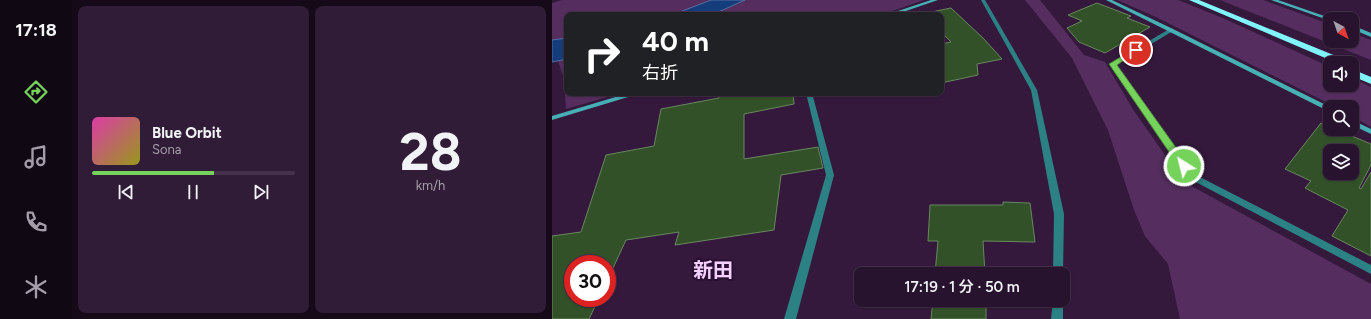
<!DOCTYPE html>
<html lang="ja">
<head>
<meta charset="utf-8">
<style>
  body { margin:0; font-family:Figtree,"Noto Sans JP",sans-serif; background:#301c36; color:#f1f3f6; height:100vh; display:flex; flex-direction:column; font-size:15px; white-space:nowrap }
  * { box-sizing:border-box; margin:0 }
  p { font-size:13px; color:#a59eaa }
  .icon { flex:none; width:22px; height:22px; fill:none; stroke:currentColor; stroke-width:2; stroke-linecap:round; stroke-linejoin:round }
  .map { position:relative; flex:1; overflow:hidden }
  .panel { display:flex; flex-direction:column; gap:6px; padding:6px; background:#160a19; width:480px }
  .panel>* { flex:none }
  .hud { position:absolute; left:12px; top:12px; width:380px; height:84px; border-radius:8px; box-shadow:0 1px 3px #0004,0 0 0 1px #44324a; background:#202124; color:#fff; overflow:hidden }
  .needle { width:26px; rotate:140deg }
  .tools { position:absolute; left:771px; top:12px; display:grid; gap:8px }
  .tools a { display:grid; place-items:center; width:36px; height:36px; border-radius:8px; background:#28132e; box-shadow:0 1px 3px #0004,0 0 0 1px #44324a; font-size:20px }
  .speed { position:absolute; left:12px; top:255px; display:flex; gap:8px; font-size:20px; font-weight:700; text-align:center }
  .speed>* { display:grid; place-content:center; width:52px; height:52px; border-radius:50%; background:#28132e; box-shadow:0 1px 3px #0004,0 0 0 1px #44324a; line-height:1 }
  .speed .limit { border:6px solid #d22; background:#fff; color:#111 }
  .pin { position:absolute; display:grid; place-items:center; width:34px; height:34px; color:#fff; margin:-17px; border:2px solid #fff; border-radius:50%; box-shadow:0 1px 4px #0007 }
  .me { position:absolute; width:44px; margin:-22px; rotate:324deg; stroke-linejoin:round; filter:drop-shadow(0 0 3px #0008) }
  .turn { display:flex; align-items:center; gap:14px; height:84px; padding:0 12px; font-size:18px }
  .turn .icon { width:52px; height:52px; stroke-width:2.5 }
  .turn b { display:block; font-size:28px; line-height:34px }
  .panel .card { flex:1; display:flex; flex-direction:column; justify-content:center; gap:6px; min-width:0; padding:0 14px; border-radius:8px; background:#301c36 }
  .panel .dial { align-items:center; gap:0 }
  .dial b { font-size:52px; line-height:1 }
  .song { display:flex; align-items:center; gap:12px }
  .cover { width:48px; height:48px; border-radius:6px; background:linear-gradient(135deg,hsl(320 70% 55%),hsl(60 70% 35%)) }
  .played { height:4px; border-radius:2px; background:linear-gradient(90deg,#75d25b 60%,#44324a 60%) }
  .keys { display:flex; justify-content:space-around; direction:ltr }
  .panel .tiles { flex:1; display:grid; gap:6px; grid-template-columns:repeat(2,1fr) }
  .trip { position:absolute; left:302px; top:267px; width:216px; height:40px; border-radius:8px; background:#28132e; box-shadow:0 1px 3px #0004,0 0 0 1px #44324a; font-weight:600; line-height:40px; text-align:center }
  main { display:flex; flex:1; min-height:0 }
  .menu { display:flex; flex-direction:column; width:72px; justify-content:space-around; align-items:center; background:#100812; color:#a59eaa }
  .menu .icon { width:28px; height:28px }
  .menu .selected { color:#75d25b }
  .menu b { font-size:18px; color:#f1f3f6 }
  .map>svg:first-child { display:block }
  .green { fill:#552e5f }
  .water { fill:#143d7b; stroke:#586fa2 }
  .building { fill:#325129; stroke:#67885e; fill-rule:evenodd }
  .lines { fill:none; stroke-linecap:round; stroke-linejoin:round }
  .street { fill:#2c8184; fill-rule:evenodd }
  .secondary { fill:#47b0b4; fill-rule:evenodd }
  .highway { fill:#80f4f9; fill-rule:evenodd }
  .route { fill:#75d25b; stroke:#4c883b }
  .labels { text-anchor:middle; stroke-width:4; stroke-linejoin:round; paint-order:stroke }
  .near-quarter-label { font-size:20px; font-weight:bold; fill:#f4d0fe; stroke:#2b0f32 }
</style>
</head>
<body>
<main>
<nav class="menu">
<b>17:18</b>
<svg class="icon selected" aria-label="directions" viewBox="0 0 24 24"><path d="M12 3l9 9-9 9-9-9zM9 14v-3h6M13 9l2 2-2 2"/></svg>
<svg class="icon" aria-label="music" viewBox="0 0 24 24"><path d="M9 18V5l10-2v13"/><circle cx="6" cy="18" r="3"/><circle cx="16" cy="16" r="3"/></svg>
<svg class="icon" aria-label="phone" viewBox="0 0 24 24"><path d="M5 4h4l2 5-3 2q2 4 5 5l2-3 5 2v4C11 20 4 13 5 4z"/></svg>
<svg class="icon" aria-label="climate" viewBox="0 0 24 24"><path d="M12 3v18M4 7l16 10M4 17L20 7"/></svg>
</nav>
<section class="panel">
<div class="tiles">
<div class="card">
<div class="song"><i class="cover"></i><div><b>Blue Orbit</b><p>Sona</p></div></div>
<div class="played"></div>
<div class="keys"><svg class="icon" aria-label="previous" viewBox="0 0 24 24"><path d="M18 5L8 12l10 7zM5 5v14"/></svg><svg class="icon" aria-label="pause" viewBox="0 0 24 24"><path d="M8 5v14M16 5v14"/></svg><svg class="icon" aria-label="next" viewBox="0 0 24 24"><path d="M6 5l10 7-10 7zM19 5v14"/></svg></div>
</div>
<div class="card dial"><b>28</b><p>km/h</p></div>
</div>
</section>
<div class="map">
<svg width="819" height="319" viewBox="0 0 819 319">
  <rect width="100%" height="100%" fill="#35193d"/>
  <g class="green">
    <path d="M10,0H159L120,15H15V38L0,40V3Z"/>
    <path d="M193,0H372L329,15H163L161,14Z"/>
    <path d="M473,0H488L532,55L553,62L582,111L632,182L819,284V319H628L616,264L593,236L582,210L556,130L520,58Z"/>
    <path d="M565,0H626L673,19L778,67V85H800V78L819,87V127L800,116V107H784L604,17Z"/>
    <path d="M668,0H711L774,23L778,24V41H800V33L819,40V60Z"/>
    <path d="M15,59V93H69L14,109L12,79L6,61Z"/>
  </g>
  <g class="water">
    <path d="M159,0H193L162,14L163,15H120Z"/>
    <path d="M15,38V59L0,62V40Z"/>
  </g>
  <g class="building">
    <path d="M545,3L579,16L575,18L598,27L553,53L527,42L515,28L530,21L516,15Z"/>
    <path d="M399,8L432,39L450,59L425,64L426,75L389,83V44L399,42L389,32V15L370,14Z"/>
    <path d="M167,93H241L242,104L192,114V159L266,147L271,168L229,175L222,230L123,245L127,232L74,240L55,281V264H21V298H47L37,319H0V236L29,232L54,155L102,146L109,109L167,98Z"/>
    <path d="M769,123L778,127V129H783L819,144V165L807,188L809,189L819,172V256L780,236L796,210L753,188L759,181L733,169ZM778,151H800V173H778Z"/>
    <path d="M451,202L478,203L483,242L431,241L433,274H383L386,241H376L378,205H451Z"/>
    <path d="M381,300H434V319H379Z"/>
  </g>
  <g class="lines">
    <g class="street">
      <path d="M429,0H433L485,90L512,214L511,274H501L502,214L479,90Z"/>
      <path d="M619,28L621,29V31L564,65L642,174L819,265V274L636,178L558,64Z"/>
      <path d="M254,93H260L282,175L244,319H232L274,175Z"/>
      <path d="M511,299V319H499L501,300Z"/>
    </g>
    <g class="secondary">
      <path d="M379,0H386L342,15H334Z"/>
      <path d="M554,0H560L621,29L778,107V112Z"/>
      <path d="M719,0H726L781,19L776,20Z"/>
      <path d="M800,25L819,33V37L800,29Z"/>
      <path d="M77,93H87L86,94L0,120V116Z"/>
      <path d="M800,120L819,129V134L800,125Z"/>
    </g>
    <g class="highway">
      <path d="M637,0H647L796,61L798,63H785Z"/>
      <path d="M800,69L819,77V84L800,76Z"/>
    </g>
  </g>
  <path class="route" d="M582,49L587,50L565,65L635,163L636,166L635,168H628L557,64Z"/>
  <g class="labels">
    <g class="near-quarter-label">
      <text x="161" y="277">新田</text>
    </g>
  </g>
</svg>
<div class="tools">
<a><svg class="needle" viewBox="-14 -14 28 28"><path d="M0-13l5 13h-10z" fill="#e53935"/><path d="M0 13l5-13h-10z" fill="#a59eaa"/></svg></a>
<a><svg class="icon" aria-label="sound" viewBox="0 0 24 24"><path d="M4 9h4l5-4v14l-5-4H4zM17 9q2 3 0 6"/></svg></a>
<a><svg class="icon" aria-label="search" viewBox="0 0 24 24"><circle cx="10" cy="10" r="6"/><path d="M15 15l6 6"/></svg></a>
<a><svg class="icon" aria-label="layers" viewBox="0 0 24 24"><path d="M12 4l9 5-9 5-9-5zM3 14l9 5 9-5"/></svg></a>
</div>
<div class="speed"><div class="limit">30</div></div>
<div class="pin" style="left:584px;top:50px;background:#d93025"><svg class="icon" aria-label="arrive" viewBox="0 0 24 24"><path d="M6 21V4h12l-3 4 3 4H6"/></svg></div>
<svg class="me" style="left:632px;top:166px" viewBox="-20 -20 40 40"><circle r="17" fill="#75d25b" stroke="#fff" stroke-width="3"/><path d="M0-11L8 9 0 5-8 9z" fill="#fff"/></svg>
<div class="trip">17:19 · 1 分 · 50 m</div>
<div class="hud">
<div class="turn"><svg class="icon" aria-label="right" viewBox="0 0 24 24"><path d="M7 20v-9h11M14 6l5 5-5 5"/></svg><div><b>40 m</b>右折</div></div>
</div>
</div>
</main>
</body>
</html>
